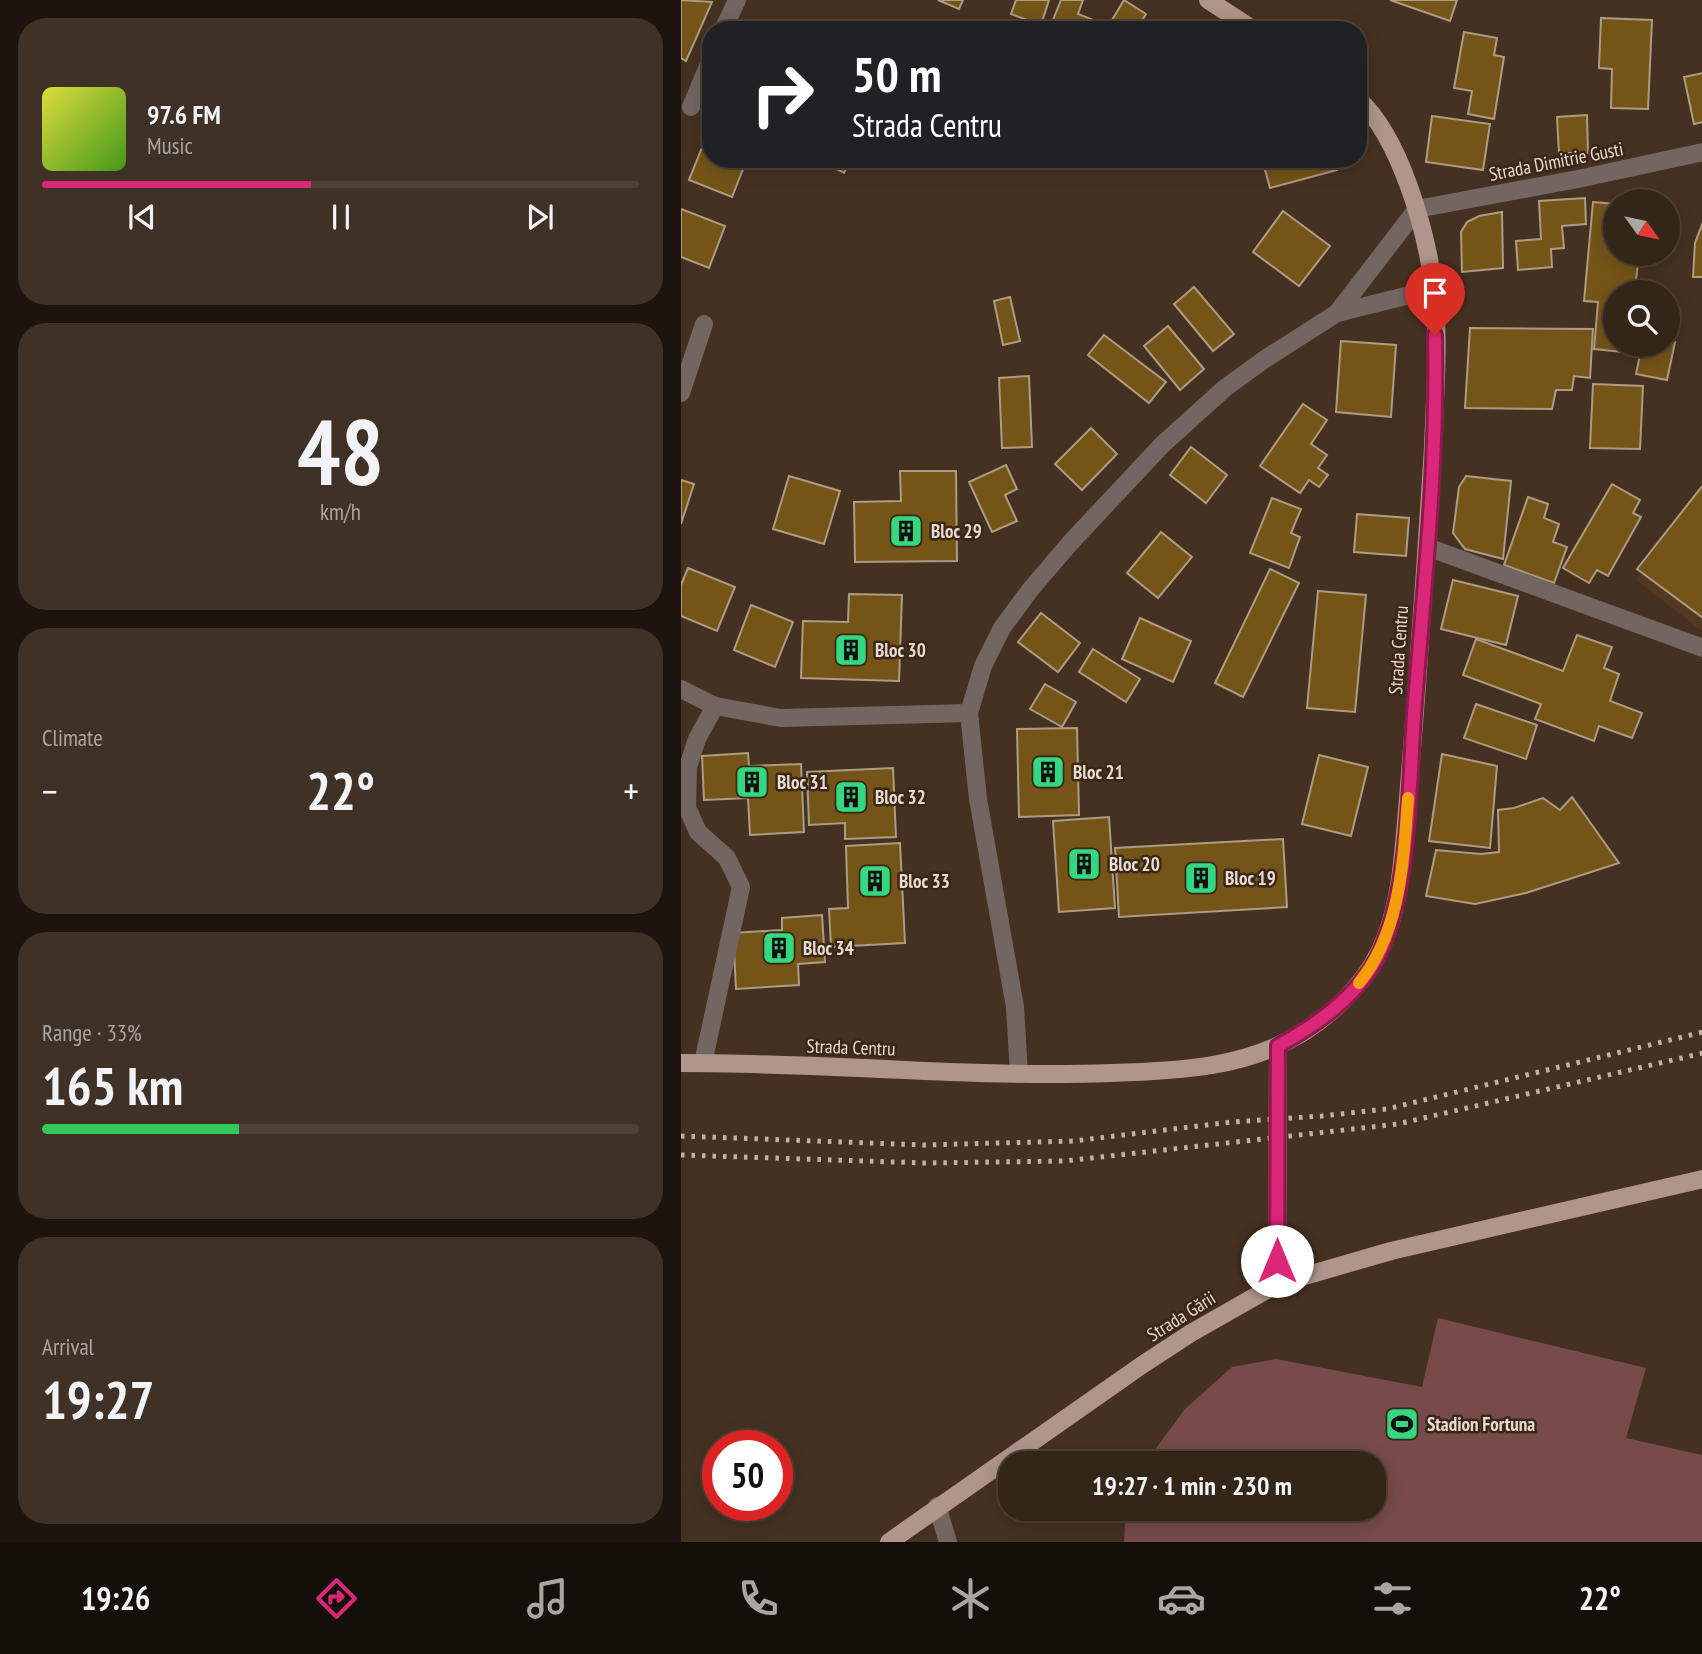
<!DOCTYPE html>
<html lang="en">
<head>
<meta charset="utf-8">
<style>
  body { margin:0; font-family:"PT Sans Narrow",sans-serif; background:#3f3126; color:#f1f3f6; height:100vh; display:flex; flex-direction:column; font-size:26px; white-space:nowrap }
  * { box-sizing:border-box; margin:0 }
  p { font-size:23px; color:#a9a5a2 }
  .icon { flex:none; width:38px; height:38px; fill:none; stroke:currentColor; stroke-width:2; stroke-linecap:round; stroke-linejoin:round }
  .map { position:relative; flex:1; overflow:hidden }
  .panel { display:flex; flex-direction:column; gap:18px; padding:18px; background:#1d140e; width:681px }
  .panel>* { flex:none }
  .guide { position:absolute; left:21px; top:21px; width:665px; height:147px; border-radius:28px; box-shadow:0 4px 18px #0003,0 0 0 2px #4e4238; background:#202124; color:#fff; overflow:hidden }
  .needle { width:46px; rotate:123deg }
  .fabs { position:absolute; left:922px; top:189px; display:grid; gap:14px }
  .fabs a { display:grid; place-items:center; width:77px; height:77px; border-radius:50%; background:#342519; box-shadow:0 4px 18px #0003,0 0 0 2px #4e4238; font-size:35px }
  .speed { position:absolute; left:21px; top:1430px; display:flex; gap:14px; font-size:35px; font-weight:700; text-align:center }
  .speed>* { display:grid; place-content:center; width:91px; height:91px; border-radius:50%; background:#342519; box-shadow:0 4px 18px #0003,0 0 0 2px #4e4238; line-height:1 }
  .speed .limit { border:10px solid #d22; background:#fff; color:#111 }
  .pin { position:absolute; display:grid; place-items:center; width:60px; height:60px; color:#fff; margin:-72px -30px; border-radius:50% 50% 50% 0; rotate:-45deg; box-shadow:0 0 7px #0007 }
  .pin .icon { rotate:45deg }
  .me { position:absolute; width:77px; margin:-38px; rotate:0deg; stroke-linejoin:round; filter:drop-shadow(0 0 5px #0008) }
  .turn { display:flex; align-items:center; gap:24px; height:147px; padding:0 35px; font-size:32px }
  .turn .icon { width:91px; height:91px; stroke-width:2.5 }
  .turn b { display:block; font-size:49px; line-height:60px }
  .big { font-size:52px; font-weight:600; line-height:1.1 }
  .panel .card { flex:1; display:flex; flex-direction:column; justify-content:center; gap:10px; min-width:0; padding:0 24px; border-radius:28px; background:#3f3126 }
  .panel .dial { align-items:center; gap:0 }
  .dial b { font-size:91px; line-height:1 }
  .song { display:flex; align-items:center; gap:21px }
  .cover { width:84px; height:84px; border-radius:10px; background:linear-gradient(135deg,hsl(60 70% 55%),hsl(100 70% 35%)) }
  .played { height:7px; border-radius:4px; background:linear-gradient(90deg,#db2777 45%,#4e4238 45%) }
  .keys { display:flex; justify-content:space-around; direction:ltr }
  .heat { display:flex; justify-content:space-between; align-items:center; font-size:38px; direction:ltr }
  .charge { height:10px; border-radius:5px; background:linear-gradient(90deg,#34c759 33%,#4e4238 0) }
  .trip { position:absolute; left:317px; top:1451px; width:388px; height:70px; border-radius:28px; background:#342519; box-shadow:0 4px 18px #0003,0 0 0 2px #4e4238; font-weight:600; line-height:70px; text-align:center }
  .dock { display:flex; height:112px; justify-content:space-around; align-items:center; background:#150f0a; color:#a9a5a2 }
  .dock .icon { width:49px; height:49px }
  .dock .selected { color:#db2777 }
  .dock b { font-size:32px; color:#f1f3f6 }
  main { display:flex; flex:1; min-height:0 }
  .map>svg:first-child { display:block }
  .built { fill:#523823 }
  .green { fill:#774b4a }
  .building { fill:#755418; stroke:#ac9c83; stroke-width:2 }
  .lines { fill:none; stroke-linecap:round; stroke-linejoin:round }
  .minor { stroke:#736662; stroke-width:18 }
  .major { stroke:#af958c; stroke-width:18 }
  .rail { stroke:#c1b2a7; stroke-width:5; stroke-dasharray:3.5 7; stroke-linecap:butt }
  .route-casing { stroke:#8e194d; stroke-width:18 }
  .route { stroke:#db2777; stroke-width:12 }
  .slow { stroke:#f59e0b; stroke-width:12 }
  .labels { text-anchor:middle; stroke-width:5; stroke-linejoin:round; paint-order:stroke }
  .street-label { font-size:19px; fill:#e7dad0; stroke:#3a2717 }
  .poi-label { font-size:19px; font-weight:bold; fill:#e7dad0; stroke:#3a2717; text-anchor:start }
</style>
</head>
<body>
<main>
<section class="panel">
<div class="card">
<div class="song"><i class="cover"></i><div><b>97.6 FM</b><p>Music</p></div></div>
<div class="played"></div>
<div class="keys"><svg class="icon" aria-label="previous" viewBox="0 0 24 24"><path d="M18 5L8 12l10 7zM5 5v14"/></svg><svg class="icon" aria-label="pause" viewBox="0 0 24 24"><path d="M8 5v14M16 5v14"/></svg><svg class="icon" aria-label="next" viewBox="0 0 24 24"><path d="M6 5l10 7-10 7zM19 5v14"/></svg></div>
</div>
<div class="card dial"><b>48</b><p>km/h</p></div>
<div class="card"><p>Climate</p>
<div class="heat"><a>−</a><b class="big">22°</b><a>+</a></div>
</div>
<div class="card"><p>Range · 33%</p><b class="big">165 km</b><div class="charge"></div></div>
<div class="card"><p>Arrival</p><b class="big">19:27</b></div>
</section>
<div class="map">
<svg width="1022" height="1542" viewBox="0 0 1022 1542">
  <rect width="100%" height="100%" fill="#453121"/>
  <path class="built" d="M1021,497V631L955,580Z"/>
  <path class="green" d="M757,1318L965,1368L945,1438L1021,1455V1542H443L445,1509L693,1508V1463H464L504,1409L551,1367L595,1359L741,1387Z"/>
  <g class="building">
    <path d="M0,0L31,2L5,61L0,58Z"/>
    <path d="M257,0H282L278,9Z"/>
    <path d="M335,0H368L360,25L330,14Z"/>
    <path d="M380,0H402L397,14L415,21L411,30H368Z"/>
    <path d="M443,0L465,14L455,30H425Z"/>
    <path d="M709,0H776L769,21Z"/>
    <path d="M920,18L971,20L967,109L930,108L931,69L918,68Z"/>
    <path d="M783,32L816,38L813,55L823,57L813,119L787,114L791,91L773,88Z"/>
    <path d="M1022,73V122L1013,124L1003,77Z"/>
    <path d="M906,115L907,153H878L876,117Z"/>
    <path d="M751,116L809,124L802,170L745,162Z"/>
    <path d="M24,140L30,142V159H66L51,197L8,180Z"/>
    <path d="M137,159H170L163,173Z"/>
    <path d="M435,159H454L449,168Z"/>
    <path d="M581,159H653L656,170L589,188Z"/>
    <path d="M904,198L905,224L881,226L883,248L870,249L871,267L837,270L835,241L860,239L858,201Z"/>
    <path d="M912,202L934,204V254H958L954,289L941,288L940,292H934V345H953L952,353L913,349L917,302L903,301Z"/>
    <path d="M0,209L44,226L28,268L0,257Z"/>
    <path d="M602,211L649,246L618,286L572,252Z"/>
    <path d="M821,212L822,268L781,272L780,232L786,222L798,216Z"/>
    <path d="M1022,222V277H1012L1014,243Z"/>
    <path d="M513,287L553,334L532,351L493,304Z"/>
    <path d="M329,297L339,341L322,345L313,301Z"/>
    <path d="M487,326L523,369L499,390L463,346Z"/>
    <path d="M789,328L912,329L909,378L893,376L891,390H875L871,409L784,408Z"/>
    <path d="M423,335L485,382L468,403L407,355Z"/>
    <path d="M660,341L715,345L710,417L655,412Z"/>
    <path d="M987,341L994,342L986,380L955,374L961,345H987Z"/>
    <path d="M348,376L351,447L321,448L318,378Z"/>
    <path d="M912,384L962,386L959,449L909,448Z"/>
    <path d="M622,404L646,420L630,444L646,455L637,468L647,475L638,487L628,480L619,493L579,466Z"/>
    <path d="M410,428L436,454L401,490L374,464Z"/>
    <path d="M510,447L546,475L525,503L489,475Z"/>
    <path d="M325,465L336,489L324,495L336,521L311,532L288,482Z"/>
    <path d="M219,471H275L276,561L174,562L173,502L220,501Z"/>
    <path d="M108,476L159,491L143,544L92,529Z"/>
    <path d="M785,476L830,481L822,559L784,549L772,533L778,487Z"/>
    <path d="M0,480L13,484L0,524Z"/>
    <path d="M931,484L959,500L952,513L960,517L927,576L916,570L908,583L882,568Z"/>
    <path d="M1022,485V618L956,569Z"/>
    <path d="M847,497L867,504L863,518L878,524L872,542L886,547L873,583L823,565Z"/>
    <path d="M591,498L620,509L610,533L619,537L608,568L569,553Z"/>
    <path d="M676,514L728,518L725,556L673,552Z"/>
    <path d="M480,532L511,557L477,598L446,573Z"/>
    <path d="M7,568L54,587L36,631L0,616V585Z"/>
    <path d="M589,569L618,583L562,697L534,683Z"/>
    <path d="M772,580L837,596L825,645L760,629Z"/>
    <path d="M637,591L685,595L674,712L626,708Z"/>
    <path d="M168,594L221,595L218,681L120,678L122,621L167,622Z"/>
    <path d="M70,605L112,622L94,667L53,650Z"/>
    <path d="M360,613L399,643L377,672L337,642Z"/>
    <path d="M459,618L510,641L492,682L441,659Z"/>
    <path d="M896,635L931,647L923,668L938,674L929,701L961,713L951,738L918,726L913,741L854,719L860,704L782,675L795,639L882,671Z"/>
    <path d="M412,649L459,679L445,702L398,672Z"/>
    <path d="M364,684L395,702L381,727L349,709Z"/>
    <path d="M795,704L856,725L845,759L783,738Z"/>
    <path d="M396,728L398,815L338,817L336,729Z"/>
    <path d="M67,753L68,766L120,764L123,832L69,835L67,798L23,800L21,756Z"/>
    <path d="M761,754L816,766L809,848L748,841Z"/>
    <path d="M638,755L687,767L670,836L621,824Z"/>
    <path d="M212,768L215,837L164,839V823L128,825L126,772Z"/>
    <path d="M891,797L938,863L845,893L794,904L745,896L755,850L800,854L818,852L817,810L833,808L862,798L879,810Z"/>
    <path d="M428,817L434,908L378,912L372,821Z"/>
    <path d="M602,839L606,907L438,917L434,848Z"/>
    <path d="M219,843L224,943L150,947L148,909L167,908L165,846Z"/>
    <path d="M141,915L144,962L117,964L118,985L55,989L52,933L101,930V918Z"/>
  </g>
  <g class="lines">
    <g class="minor">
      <path d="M42,30L56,0"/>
      <path d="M10,107L30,59"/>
      <path d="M656,313L736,209L897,179L1022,152"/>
      <path d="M0,393L23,324"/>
      <path d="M746,547L1022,648"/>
      <path d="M0,689L34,706L100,718L288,713"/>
      <path d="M22,1063L60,887L46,858L17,832L6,807L7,767L16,739L34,706"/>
      <path d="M338,1074L334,1007L297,799L288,713L302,666L321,628L349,590L390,542L481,445L544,388L584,359L656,313L753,289"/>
      <path d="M256,1506L267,1542"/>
    </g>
    <g class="major">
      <path d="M527,0L573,30"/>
      <path d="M0,1063C89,1063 179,1068 268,1072C322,1074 376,1075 430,1073C498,1071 567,1068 626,1030C659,1008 689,977 704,939C720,898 722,854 726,811C729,774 732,736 735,698C741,614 747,531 752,447C754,393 759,338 752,284C745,230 719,137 677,99"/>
      <path d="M596,1284L597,1046"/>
      <path d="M208,1542L461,1365L510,1333L596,1284L710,1251L1022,1179"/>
    </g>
    <g class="rail">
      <path d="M0,1136L243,1145L393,1141L550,1122L641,1116L706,1109L1022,1032"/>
      <path d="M0,1155L244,1163L384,1161L717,1124L1022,1053"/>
    </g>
  </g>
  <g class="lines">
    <defs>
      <path id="route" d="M596,1261L597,1046C635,1025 673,999 695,960C729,896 728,787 733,715C743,589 757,461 754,335"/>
    </defs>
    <use href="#route" class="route-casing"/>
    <use href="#route" class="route"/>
    <path class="slow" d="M678,983C720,931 722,862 727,798"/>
  </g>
  <defs>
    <symbol id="building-square" viewBox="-11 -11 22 22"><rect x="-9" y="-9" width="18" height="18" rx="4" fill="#34d881" stroke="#3a2717"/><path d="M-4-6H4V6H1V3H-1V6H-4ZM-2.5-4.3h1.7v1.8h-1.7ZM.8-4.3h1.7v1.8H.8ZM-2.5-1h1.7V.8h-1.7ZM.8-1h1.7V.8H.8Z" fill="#111"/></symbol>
    <symbol id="stadium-square" viewBox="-11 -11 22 22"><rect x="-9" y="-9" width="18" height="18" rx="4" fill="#34d881" stroke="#3a2717"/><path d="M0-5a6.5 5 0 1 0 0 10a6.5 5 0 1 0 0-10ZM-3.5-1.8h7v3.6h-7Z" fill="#111"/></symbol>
  </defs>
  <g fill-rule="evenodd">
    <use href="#building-square" x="206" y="512" width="38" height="38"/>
    <use href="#building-square" x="151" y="631" width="38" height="38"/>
    <use href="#building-square" x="348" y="753" width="38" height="38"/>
    <use href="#building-square" x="52" y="763" width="38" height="38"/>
    <use href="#building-square" x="151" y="778" width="38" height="38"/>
    <use href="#building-square" x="384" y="845" width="38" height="38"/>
    <use href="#building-square" x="501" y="859" width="38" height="38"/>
    <use href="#building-square" x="175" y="862" width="38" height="38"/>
    <use href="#building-square" x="79" y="929" width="38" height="38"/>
    <use href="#stadium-square" x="702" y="1405" width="38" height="38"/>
  </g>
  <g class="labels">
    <g class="street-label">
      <text transform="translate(875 161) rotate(-11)" y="7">Strada Dimitrie Gusti</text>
      <text transform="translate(717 650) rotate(-86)" y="7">Strada Centru</text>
      <text transform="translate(170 1047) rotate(2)" y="7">Strada Centru</text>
      <text transform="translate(500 1316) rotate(-32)" y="7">Strada Gării</text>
    </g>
    <g class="poi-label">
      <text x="250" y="538">Bloc 29</text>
      <text x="194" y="657">Bloc 30</text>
      <text x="392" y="779">Bloc 21</text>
      <text x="96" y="789">Bloc 31</text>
      <text x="194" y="804">Bloc 32</text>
      <text x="428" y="871">Bloc 20</text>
      <text x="544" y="885">Bloc 19</text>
      <text x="218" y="888">Bloc 33</text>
      <text x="122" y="955">Bloc 34</text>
      <text x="746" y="1431">Stadion Fortuna</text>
    </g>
  </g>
</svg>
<div class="fabs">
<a><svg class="needle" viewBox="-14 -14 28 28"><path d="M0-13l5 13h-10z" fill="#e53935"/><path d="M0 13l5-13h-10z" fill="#a9a5a2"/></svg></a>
<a><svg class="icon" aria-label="search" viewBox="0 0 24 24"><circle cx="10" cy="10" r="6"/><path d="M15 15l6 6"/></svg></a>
</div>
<div class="speed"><div class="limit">50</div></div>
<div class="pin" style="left:754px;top:335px;background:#d93025"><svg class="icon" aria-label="arrive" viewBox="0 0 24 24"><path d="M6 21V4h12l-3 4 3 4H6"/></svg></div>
<svg class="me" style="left:596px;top:1261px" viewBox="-20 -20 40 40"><circle r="19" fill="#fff"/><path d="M0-13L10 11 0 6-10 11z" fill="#db2777"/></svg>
<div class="trip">19:27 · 1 min · 230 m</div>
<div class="guide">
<div class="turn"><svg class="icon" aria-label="right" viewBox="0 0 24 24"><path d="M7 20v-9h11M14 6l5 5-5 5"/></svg><div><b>50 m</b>Strada Centru</div></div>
</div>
</div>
</main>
<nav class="dock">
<b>19:26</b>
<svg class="icon selected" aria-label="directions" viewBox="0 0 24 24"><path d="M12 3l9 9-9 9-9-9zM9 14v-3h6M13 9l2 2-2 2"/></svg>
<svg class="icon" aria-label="music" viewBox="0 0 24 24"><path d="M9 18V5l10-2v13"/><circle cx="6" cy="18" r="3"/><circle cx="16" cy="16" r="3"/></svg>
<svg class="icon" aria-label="phone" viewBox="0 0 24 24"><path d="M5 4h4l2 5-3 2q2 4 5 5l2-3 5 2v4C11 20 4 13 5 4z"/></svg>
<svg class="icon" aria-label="climate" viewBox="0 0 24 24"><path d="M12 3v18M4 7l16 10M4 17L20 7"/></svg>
<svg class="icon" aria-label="car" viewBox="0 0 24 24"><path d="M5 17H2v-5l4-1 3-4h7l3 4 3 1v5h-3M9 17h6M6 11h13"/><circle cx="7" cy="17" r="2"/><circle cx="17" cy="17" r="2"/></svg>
<svg class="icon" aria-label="filters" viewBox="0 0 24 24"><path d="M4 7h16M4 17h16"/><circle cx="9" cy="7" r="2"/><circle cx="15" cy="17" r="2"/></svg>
<b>22°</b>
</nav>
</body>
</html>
